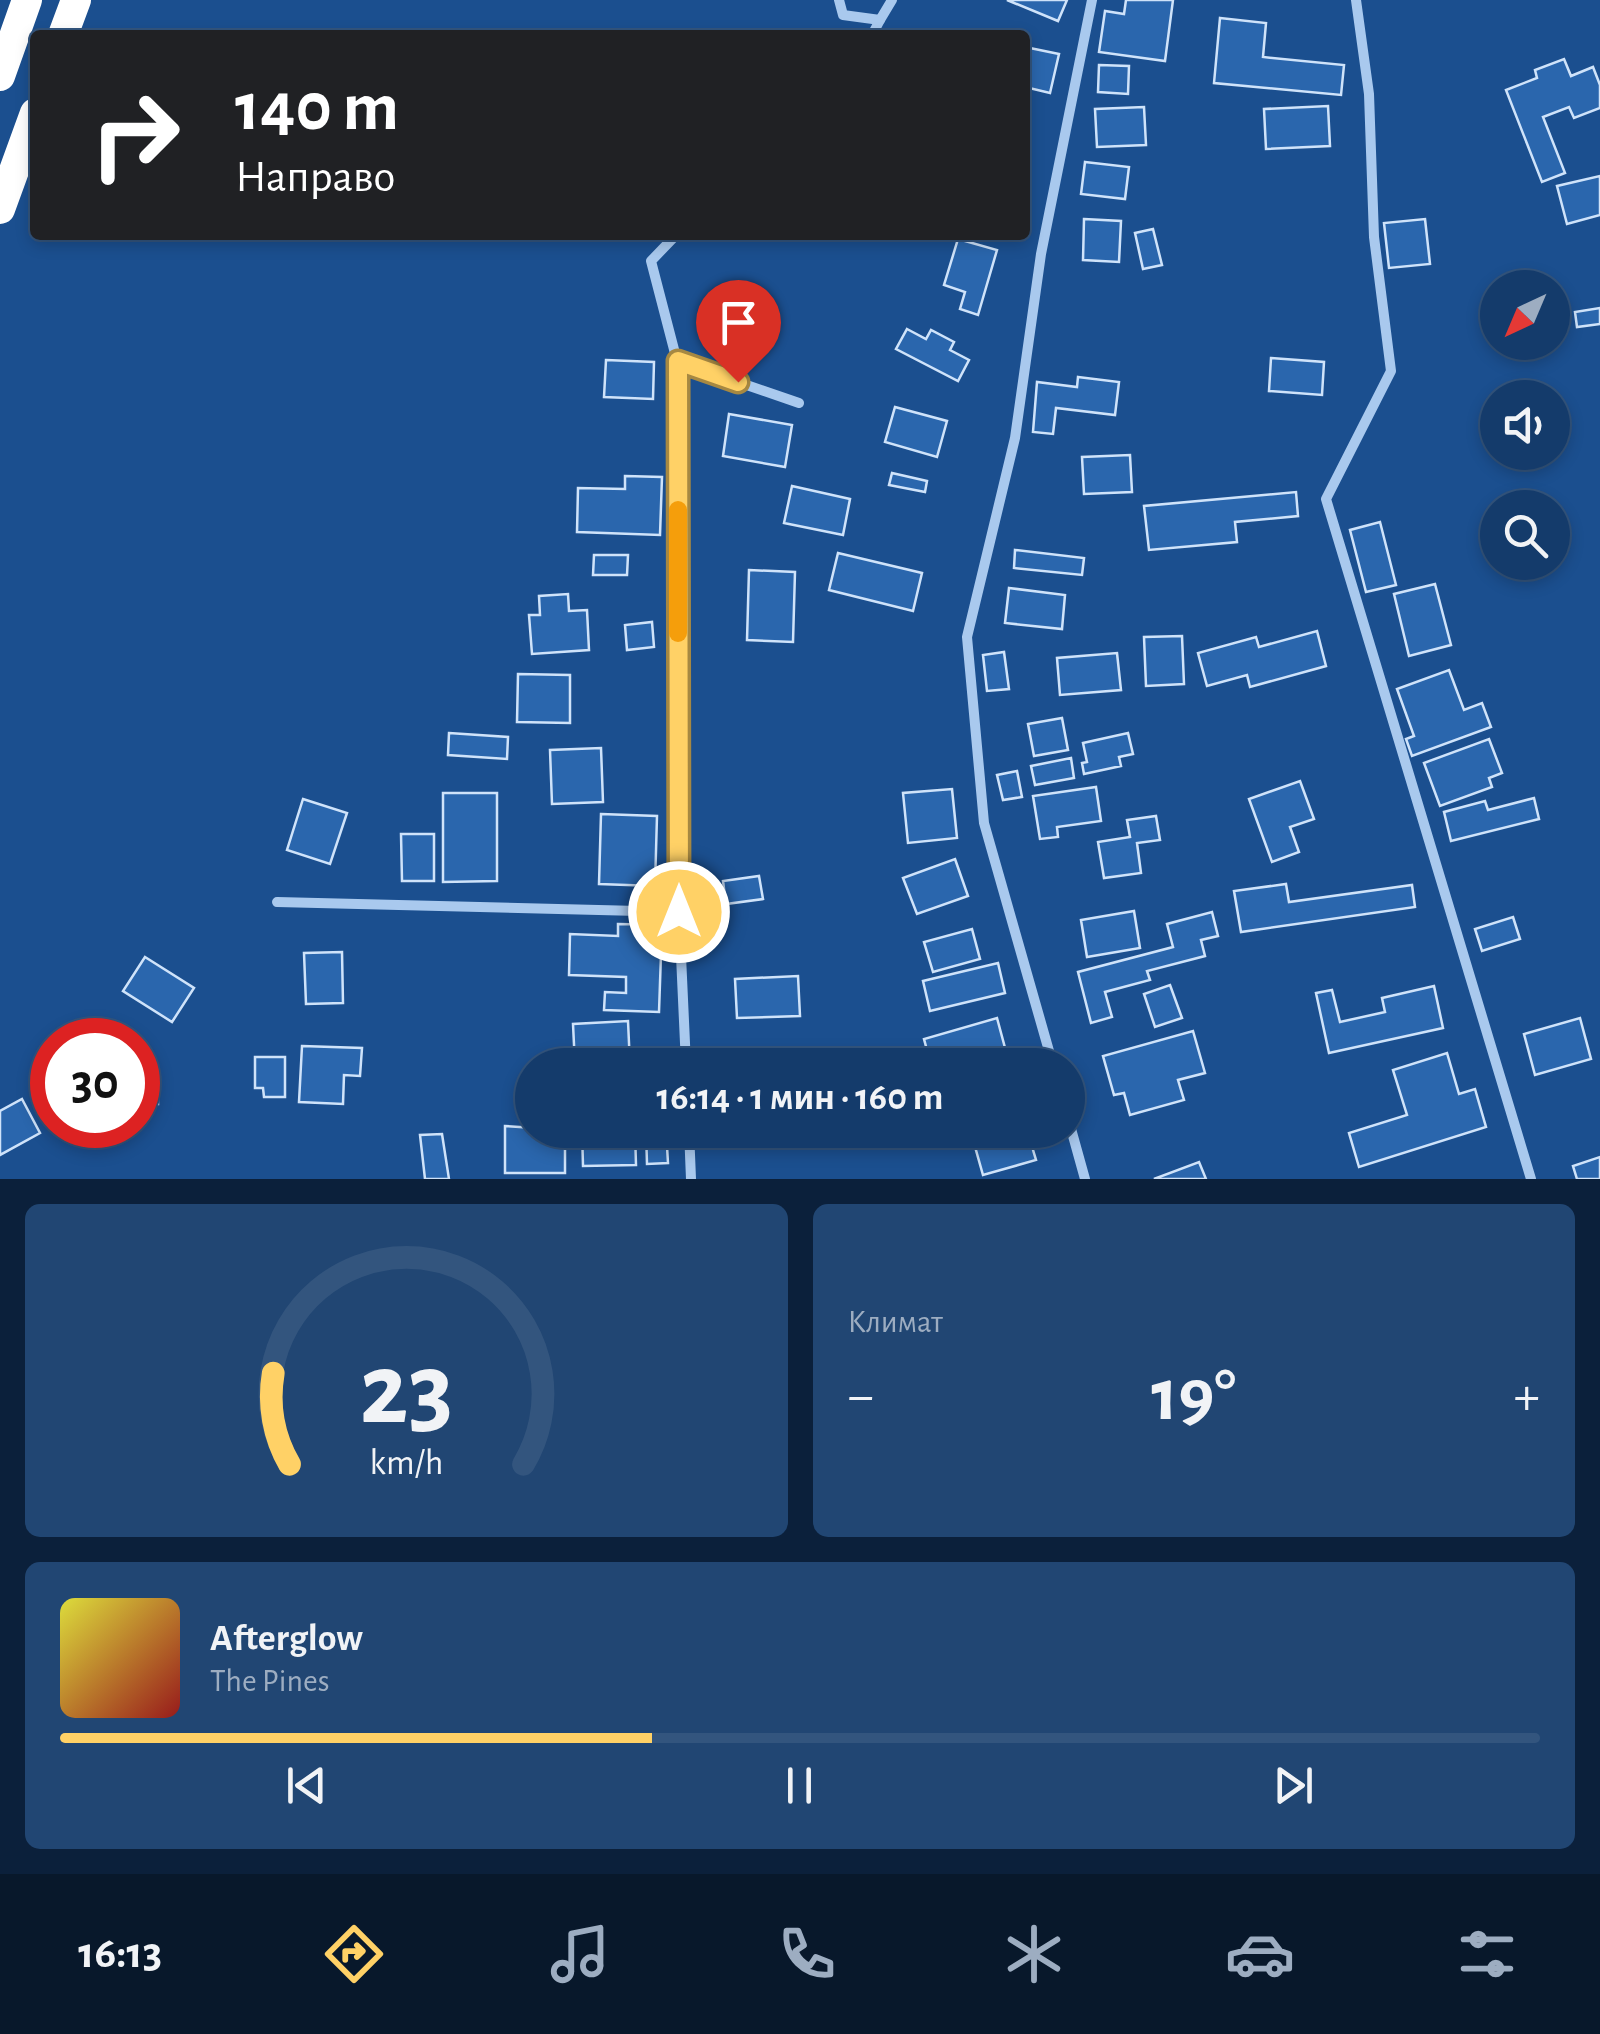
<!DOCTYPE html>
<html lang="ru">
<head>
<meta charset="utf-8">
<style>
  body { margin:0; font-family:"Alegreya Sans",sans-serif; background:#214673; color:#f1f3f6; height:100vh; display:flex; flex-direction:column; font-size:38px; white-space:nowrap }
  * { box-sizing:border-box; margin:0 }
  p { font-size:32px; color:#9dadc1 }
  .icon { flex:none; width:55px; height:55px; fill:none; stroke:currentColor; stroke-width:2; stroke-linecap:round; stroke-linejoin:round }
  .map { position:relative; height:1179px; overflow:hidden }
  .side { display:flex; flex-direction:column; gap:25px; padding:25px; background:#0b203b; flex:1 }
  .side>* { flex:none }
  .top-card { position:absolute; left:30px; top:30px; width:1000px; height:210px; border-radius:10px; box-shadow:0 5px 15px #0003,0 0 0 2px #33557e; background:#202124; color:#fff; overflow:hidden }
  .needle { width:65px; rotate:224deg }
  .fabs { position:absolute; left:1480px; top:270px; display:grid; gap:20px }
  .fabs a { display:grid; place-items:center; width:90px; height:90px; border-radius:50%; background:#143b6b; box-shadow:0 5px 15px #0003,0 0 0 2px #33557e; font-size:50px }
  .speed { position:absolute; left:30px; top:1018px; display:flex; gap:20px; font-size:50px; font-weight:700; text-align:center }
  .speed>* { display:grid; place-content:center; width:130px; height:130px; border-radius:50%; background:#143b6b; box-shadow:0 5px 15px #0003,0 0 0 2px #33557e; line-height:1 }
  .speed .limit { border:15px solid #d22; background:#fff; color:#111 }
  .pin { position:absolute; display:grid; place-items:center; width:85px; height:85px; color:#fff; margin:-102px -42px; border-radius:50% 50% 50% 0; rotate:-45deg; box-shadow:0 0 10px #0007 }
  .pin .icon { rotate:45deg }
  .me { position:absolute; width:110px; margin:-55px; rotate:0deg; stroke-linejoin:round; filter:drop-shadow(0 0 8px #0008) }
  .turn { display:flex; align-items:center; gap:35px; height:210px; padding:0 40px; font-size:45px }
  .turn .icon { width:130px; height:130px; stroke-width:2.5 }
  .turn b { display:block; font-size:70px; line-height:85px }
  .big { font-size:75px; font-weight:700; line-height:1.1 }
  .side .tile { flex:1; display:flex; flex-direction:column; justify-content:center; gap:15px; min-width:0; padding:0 35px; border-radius:15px; background:#214673 }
  .side .dial { align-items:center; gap:0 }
  .dial svg { height:260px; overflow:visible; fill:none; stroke:#33557e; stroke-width:7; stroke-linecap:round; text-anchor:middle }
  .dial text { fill:#f1f3f6; stroke:none }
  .song { display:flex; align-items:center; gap:30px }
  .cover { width:120px; height:120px; border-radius:15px; background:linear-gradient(135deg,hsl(60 70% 55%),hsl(0 70% 35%)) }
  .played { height:10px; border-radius:5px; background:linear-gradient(90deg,#ffd166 40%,#33557e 40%) }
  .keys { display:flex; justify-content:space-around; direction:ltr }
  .heat { display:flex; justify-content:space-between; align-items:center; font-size:55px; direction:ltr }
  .side .tiles { flex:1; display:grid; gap:25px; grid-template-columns:1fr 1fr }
  .tile:last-child { grid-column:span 2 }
  .trip { position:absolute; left:515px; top:1048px; width:570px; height:100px; border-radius:50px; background:#143b6b; box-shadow:0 5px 15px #0003,0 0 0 2px #33557e; font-weight:700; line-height:100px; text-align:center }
  .tab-bar { display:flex; height:160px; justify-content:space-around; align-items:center; background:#08182b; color:#9dadc1 }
  .tab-bar .icon { width:70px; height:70px }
  .tab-bar .active { color:#ffd166 }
  .tab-bar b { font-size:45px; color:#f1f3f6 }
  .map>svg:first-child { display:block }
  .building { fill:#2a66ad; stroke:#cfe3fa; stroke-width:2.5 }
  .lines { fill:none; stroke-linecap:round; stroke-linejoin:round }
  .street { stroke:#a9c9ee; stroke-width:10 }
  .highway { stroke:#fff; stroke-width:30 }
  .route-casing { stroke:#a68842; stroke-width:25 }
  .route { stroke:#ffd166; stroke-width:18 }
  .slow { stroke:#f59e0b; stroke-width:18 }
</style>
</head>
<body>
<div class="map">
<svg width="1600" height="1179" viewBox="0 0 1600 1179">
  <rect width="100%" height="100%" fill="#1b4f8f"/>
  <g class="building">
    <path d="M1007,0H1067L1058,21Z"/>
    <path d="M1126,0H1173L1165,61L1099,52L1105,11L1124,14Z"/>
    <path d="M1220,18L1266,23L1263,57L1344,65L1341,95L1214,83Z"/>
    <path d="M1025,47L1059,54L1050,93L1025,87Z"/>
    <path d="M1564,59L1571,76L1593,67L1600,85V108L1574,118L1569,107L1543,117L1565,173L1542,182L1506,90L1537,78L1535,70Z"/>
    <path d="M1099,65L1129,66L1128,94L1098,92Z"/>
    <path d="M1328,106L1330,146L1266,149L1264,109Z"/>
    <path d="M1144,107L1146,145L1097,147L1095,109Z"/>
    <path d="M1085,162L1129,167L1125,199L1081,194Z"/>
    <path d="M1600,176V215L1567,224L1557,186Z"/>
    <path d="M1084,219L1121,221L1119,262L1083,260Z"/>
    <path d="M1425,219L1430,264L1389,268L1384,223Z"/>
    <path d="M1153,229L1162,265L1143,269L1135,233Z"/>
    <path d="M958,239L997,250L978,315L960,309L965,292L944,285Z"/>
    <path d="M1600,308V324L1577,327L1575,312Z"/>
    <path d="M907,329L926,339L931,330L954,342L950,350L969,360L958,381L896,349Z"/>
    <path d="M1271,358L1324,362L1322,395L1269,391Z"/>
    <path d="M606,360L654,362L653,399L604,397Z"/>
    <path d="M1078,377L1119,382L1115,415L1056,408L1053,434L1033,432L1037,382L1077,387Z"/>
    <path d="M895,407L947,421L937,457L885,442Z"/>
    <path d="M729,414L792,425L785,467L723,456Z"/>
    <path d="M1130,455L1132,492L1084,494L1082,457Z"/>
    <path d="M892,473L927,481L925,492L889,485Z"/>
    <path d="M625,476L662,477L660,535L577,532L578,488L625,489Z"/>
    <path d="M792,486L850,499L843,535L784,523Z"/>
    <path d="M1296,492L1298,516L1235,522L1237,542L1149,550L1144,506Z"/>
    <path d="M1380,522L1396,585L1366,592L1350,530Z"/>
    <path d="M1015,550L1084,558L1082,575L1014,568Z"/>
    <path d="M838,553L922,573L913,611L829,590Z"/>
    <path d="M594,555H628L627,575H593Z"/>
    <path d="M749,570L795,572L793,642L747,640Z"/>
    <path d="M1435,584L1451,645L1409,656L1394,594Z"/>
    <path d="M1009,588L1065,595L1062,629L1005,623Z"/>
    <path d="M568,594L569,611L587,610L589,650L532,654L529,615H540L539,596Z"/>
    <path d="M652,622L654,647L627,650L625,625Z"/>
    <path d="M1317,631L1326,666L1250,687L1247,675L1207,686L1198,653L1256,637L1259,647Z"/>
    <path d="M1182,636L1184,684L1146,686L1144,637Z"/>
    <path d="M1004,652L1009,689L987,691L983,655Z"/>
    <path d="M1117,653L1121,690L1060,695L1057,658Z"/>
    <path d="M1449,670L1464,710L1482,703L1491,727L1412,756L1406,739L1414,736L1397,689Z"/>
    <path d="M518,674L570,675V723L517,722Z"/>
    <path d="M1062,718L1068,750L1034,756L1028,724Z"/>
    <path d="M449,733L508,737L507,759L448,755Z"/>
    <path d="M1128,733L1133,754L1119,757L1121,766L1084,774L1082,763L1087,762L1083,743Z"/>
    <path d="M1489,739L1502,773L1489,778L1492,787L1440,806L1424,763Z"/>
    <path d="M601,748L603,802L552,804L550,750Z"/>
    <path d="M1071,758L1074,778L1035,785L1031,766Z"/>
    <path d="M1017,771L1022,797L1003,800L997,775Z"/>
    <path d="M1300,781L1314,819L1290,827L1299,852L1272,862L1249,799Z"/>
    <path d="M1096,787L1101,821L1057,827L1058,837L1040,839L1033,796Z"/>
    <path d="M952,789L957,838L908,843L903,793Z"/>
    <path d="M443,793H497V881L443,882Z"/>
    <path d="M1534,798L1539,819L1451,841L1444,812L1485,801L1488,810Z"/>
    <path d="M303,799L347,813L330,864L287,850Z"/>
    <path d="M601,814L657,816L655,886L599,884Z"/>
    <path d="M1156,816L1160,840L1137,843L1141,873L1104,878L1098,842L1130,837L1127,820Z"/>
    <path d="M401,834H434V881H402Z"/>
    <path d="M955,859L968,896L917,914L903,878Z"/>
    <path d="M759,876L763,899L726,904L723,881Z"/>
    <path d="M1286,884L1289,902L1412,885L1415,907L1241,932L1234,891Z"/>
    <path d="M1134,911L1140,948L1087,957L1081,920Z"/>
    <path d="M1212,912L1218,936L1201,940L1205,956L1147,971L1150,980L1105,992L1112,1017L1091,1023L1078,972L1173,947L1167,924Z"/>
    <path d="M1513,917L1520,939L1482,951L1475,929Z"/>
    <path d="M618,924L662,925L659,1012L604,1010L605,992L626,993V977L569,975L570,934L618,936Z"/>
    <path d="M972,929L980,959L933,972L924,942Z"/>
    <path d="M342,952L343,1003L306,1004L304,953Z"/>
    <path d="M145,957L194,988L172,1022L123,991Z"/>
    <path d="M998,963L1005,993L930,1011L923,981Z"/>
    <path d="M798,976L800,1016L737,1018L735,979Z"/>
    <path d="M1170,985L1182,1018L1155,1027L1144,994Z"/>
    <path d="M1434,986L1443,1028L1329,1053L1316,993L1332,990L1340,1022L1385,1012L1382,998Z"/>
    <path d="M997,1018L1008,1059L988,1065H931L924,1039Z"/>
    <path d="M1580,1018L1591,1059L1535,1075L1524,1034Z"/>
    <path d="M628,1021L630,1065H575L573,1024Z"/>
    <path d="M1193,1031L1205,1073L1178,1080L1184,1100L1130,1115L1124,1093L1114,1095L1103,1056Z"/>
    <path d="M302,1046L362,1048L360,1076L344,1075L343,1104L299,1102Z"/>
    <path d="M1447,1053L1459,1094L1475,1089L1486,1127L1359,1167L1349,1133L1407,1115L1393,1070Z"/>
    <path d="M255,1057H285V1097H264L263,1088H255Z"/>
    <path d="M138,1074H157L158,1104L138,1105Z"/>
    <path d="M22,1099L40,1133L0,1155V1111Z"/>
    <path d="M505,1126L565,1130V1173H505Z"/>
    <path d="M582,1130H666L668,1163L647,1164L646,1131H635L636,1165L583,1166Z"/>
    <path d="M994,1130H1027L1036,1160L983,1175L972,1136Z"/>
    <path d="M442,1134L449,1179H425L420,1135Z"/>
    <path d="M1600,1157V1179H1577L1573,1166Z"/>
    <path d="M1199,1162L1206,1179H1154Z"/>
  </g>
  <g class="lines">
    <g class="street">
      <path d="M839,0L843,15L880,20L892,0"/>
      <path d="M1356,0L1369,94L1374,237L1391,371L1326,499L1531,1179"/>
      <path d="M872,35L880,20"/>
      <path d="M676,235L651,261L677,361L799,403"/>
      <path d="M677,361L679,912"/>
      <path d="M277,902L679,912L686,1065"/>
      <path d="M1053,1065L984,823L967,637L1015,438L1041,254L1092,0"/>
      <path d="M1068,1118L1085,1179"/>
      <path d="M689,1130L691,1179"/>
    </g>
    <g class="highway">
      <path d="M63,35L76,0"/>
      <path d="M0,76L27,0"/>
      <path d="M0,209L35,113"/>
    </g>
  </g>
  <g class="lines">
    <defs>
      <path id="route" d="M679,912L678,361L738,382"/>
    </defs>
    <use href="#route" class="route-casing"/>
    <use href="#route" class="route"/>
    <path class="slow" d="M678,510V633"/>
  </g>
</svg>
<div class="fabs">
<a><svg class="needle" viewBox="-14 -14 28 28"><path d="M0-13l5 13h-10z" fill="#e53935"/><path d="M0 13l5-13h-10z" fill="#9dadc1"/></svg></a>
<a><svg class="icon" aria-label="sound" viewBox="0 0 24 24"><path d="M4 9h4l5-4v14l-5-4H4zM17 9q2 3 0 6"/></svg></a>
<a><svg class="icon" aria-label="search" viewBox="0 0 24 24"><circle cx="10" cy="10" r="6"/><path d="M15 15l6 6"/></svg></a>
</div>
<div class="speed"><div class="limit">30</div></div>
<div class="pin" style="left:738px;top:382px;background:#d93025"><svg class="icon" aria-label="arrive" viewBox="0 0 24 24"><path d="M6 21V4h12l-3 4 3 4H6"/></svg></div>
<svg class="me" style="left:679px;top:912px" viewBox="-20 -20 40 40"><circle r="17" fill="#ffd166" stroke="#fff" stroke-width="3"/><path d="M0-11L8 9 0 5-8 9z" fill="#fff"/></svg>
<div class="trip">16:14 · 1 мин · 160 m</div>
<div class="top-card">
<div class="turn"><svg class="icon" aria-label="right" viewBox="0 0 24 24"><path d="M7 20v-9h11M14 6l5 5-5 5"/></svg><div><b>140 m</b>Направо</div></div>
</div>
</div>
<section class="side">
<div class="tiles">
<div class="tile dial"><svg viewBox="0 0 100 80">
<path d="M14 69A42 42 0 1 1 86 69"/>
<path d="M14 69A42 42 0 0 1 9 41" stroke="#ffd166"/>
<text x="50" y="56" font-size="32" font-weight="700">23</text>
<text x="50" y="72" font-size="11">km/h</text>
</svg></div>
<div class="tile"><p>Климат</p>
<div class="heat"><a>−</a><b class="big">19°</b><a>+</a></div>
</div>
<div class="tile">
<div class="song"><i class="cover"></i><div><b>Afterglow</b><p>The Pines</p></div></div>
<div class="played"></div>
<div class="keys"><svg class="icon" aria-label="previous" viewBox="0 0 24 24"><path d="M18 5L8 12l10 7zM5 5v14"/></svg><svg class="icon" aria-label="pause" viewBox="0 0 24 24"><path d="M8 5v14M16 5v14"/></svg><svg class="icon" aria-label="next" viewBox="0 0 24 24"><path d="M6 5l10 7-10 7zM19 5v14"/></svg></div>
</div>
</div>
</section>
<nav class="tab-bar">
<b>16:13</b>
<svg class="icon active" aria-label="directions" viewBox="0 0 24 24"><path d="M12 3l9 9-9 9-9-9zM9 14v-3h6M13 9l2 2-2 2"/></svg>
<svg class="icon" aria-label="music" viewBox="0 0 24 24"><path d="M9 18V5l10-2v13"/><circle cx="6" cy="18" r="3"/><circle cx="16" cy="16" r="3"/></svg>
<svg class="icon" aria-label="phone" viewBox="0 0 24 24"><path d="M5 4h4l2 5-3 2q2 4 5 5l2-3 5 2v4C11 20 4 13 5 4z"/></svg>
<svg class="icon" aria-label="climate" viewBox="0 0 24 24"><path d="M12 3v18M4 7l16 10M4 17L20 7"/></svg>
<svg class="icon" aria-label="car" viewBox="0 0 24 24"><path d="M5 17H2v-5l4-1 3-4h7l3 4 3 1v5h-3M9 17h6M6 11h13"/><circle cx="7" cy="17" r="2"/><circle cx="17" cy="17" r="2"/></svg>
<svg class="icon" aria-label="filters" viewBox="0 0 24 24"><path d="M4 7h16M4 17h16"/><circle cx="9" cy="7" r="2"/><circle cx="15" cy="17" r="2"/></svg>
</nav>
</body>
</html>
